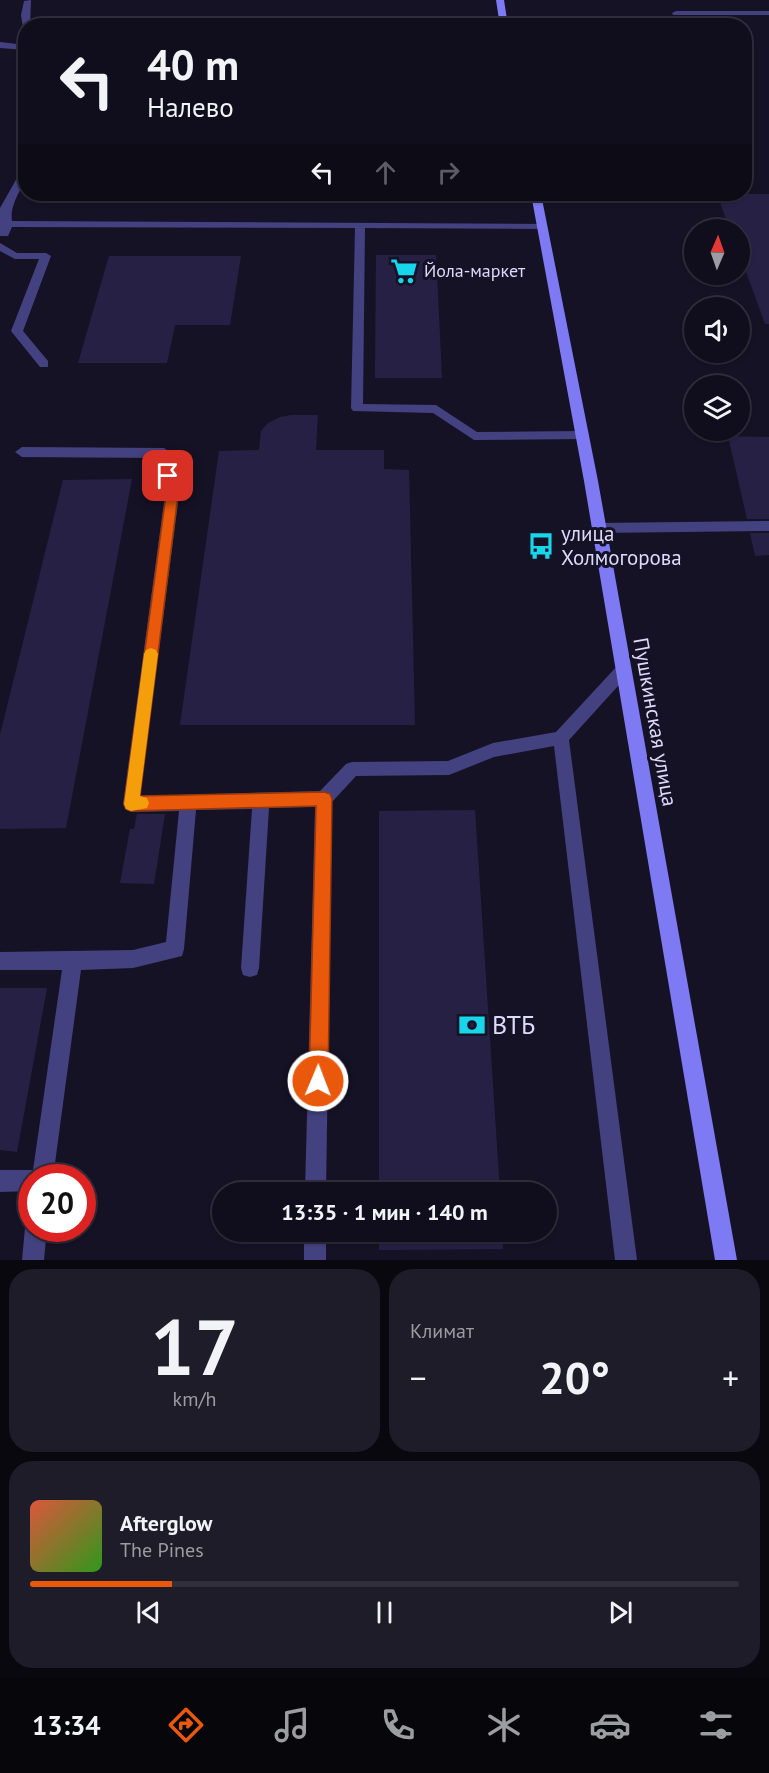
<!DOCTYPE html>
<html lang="ru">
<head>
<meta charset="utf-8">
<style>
  body { margin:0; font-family:"PT Sans",sans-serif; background:#1e1c29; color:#f1f3f6; height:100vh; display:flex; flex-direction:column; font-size:22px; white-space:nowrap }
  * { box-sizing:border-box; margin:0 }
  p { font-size:20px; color:#9c9ca3 }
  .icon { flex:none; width:33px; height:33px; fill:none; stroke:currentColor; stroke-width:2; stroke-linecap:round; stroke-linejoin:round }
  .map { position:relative; height:1260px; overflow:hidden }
  .drawer { display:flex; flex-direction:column; gap:9px; padding:9px; background:#09080f; flex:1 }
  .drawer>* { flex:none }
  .hud { position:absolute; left:18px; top:18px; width:734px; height:183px; border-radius:24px; box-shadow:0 2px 4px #0004,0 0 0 2px #302e3b; background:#100e1c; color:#f1f3f6; overflow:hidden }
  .needle { width:39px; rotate:2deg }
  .tools { position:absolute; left:684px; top:219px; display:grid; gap:12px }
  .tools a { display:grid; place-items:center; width:66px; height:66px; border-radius:50%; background:#100e1c; box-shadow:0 2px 4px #0004,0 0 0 2px #302e3b; font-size:30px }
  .speed { position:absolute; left:18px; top:1164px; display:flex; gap:12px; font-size:30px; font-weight:700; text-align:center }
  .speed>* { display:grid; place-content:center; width:78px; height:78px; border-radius:50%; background:#100e1c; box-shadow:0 2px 4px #0004,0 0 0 2px #302e3b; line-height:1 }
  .speed .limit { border:9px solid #d22; background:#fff; color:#111 }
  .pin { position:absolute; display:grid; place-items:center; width:51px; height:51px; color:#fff; margin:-26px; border-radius:12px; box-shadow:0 3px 9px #0006 }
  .me { position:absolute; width:66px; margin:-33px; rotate:1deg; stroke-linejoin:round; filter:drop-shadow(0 0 4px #0008) }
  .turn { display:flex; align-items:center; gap:21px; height:126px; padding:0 30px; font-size:27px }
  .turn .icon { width:78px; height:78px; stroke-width:2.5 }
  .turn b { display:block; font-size:42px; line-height:51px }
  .lanes { display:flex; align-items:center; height:57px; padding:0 30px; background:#0003; justify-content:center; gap:30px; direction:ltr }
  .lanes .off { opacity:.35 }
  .big { font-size:45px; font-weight:700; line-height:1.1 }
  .drawer .card { flex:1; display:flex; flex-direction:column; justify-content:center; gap:9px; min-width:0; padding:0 21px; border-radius:24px; background:#1e1c29 }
  .drawer .dial { align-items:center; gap:0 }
  .dial b { font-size:78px; line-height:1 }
  .song { display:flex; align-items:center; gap:18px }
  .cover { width:72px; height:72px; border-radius:9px; background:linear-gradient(135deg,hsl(10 70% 55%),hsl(110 70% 35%)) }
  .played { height:6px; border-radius:3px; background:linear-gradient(90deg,#ea580c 20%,#302e3b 20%) }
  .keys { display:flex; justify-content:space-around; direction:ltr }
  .heat { display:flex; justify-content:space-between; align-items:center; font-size:33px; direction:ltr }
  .drawer .tiles { flex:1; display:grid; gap:9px; grid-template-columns:1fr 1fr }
  .card:last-child { grid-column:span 2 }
  .trip { position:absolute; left:212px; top:1182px; width:345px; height:60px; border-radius:30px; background:#100e1c; box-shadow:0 2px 4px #0004,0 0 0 2px #302e3b; font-weight:700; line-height:60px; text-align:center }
  .dock { display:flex; height:96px; justify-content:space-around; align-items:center; background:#06060b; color:#9c9ca3 }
  .dock .icon { width:42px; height:42px }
  .dock .on { color:#ea580c }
  .dock b { font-size:27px; color:#f1f3f6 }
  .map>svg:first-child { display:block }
  .building { fill:#272045 }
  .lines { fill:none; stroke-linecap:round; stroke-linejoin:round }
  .service { fill:#444181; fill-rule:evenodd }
  .minor { fill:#444181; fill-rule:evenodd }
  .secondary { fill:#7d7af3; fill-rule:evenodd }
  .route { fill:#ea580c; stroke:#983908; stroke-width:1.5 }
  .slow { fill:#f59e0b }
  .labels { text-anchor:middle; stroke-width:6; stroke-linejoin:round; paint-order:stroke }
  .far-poi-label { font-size:18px; fill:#dedafc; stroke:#151226; text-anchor:start }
  .poi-label { font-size:21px; fill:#dedafc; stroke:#151226; text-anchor:start }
  .street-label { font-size:21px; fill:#dedafc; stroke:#151226 }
  .near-poi-label { font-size:26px; fill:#dedafc; stroke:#151226; text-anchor:start }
</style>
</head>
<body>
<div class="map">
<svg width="769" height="1260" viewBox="0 0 769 1260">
  <rect width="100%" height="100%" fill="#151226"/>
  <g class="building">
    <path d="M717,194H769V324H765L740,255V230H730Z"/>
    <path d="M376,255H436L442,378H375Z"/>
    <path d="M109,256H241L230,325H175L167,363H78Z"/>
    <path d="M291,415H318L316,450H384V469L409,470L415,725H180L219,451L259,450L261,431L268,423L280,417Z"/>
    <path d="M728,436L769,437V519H747Z"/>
    <path d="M132,479L66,828L0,829V735L63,480Z"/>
    <path d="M750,533H769V555L755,556Z"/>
    <path d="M475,810L500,1192H379V811Z"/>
    <path d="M137,814H165L154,884L120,883L130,829H134Z"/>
    <path d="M0,988H47L17,1152L0,1150Z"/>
    <path d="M379,1232H502L503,1249L379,1250Z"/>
  </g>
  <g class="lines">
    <g class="service">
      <path d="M31,0L30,26L23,28L21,15L24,1Z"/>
      <path d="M676,11H769V15H673L672,13Z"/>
      <path d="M0,42L26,45V50L0,48Z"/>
      <path d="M26,168C26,188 9,201 12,221L547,224V228L543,229L365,228L363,404L436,405L477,432L582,431L588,435L582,439L474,440L433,413L353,411L351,408L355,228L12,227L8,236H0V208L21,171Z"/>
      <path d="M0,243L17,253H46L51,256L23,331L48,361V367H40L11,331L39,259H15L0,251Z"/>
      <path d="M22,447L164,448L171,453L179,495L140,796L320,791L346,764L352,762L448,761L493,743L556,732L618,665L623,664L628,665L631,670L628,675L569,740L637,1260H615L554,746L494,757L449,775L356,776L332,802L326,1192H305L315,807L269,808L259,968L257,975L250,977L243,975L241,968L252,809L196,810L184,949L182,956L133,968L81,970L53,1178H32V1191L0,1192V1170H33L62,970H0V952L133,950L166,942L179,811L131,812L125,809L123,804L165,495L158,458L22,457L15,452Z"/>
      <path d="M32,1219V1228H47L44,1260H22L25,1228L28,1220Z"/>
      <rect x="304" y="1232" width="22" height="28"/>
    </g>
    <path class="minor" d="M769,521V531L598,533L591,528L598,523Z"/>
    <g class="secondary">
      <path d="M496,0H504L508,26H500Z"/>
      <path d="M531,194H541L598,481L737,1260H715L584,481Z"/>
    </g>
  </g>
  <path class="route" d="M168,471L174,476L178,495L140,796L324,792L330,794L332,799L328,1081L325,1088L318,1090L312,1088L309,1081L316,806L131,811L126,809L124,804L166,495L162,476Z"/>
  <path class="slow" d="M151,648L156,650L158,654L140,796L147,798L149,803L147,808L131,811L126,809L124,804L144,654L146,650Z"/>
  <defs>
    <symbol id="supermarket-bare" viewBox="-9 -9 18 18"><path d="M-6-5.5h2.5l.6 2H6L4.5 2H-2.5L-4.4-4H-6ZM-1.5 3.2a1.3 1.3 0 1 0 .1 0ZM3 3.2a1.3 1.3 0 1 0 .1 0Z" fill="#17d5ea" stroke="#151226" stroke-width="2.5" paint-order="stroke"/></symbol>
    <symbol id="bus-bare" viewBox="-9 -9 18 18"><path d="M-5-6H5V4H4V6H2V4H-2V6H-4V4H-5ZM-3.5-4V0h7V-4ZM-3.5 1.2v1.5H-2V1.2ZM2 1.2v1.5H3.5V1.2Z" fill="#17d5ea" stroke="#151226" stroke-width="2.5" paint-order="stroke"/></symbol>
    <symbol id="bank-bare" viewBox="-9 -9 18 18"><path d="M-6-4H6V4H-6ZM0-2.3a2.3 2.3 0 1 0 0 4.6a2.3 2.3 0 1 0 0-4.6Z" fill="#17d5ea" stroke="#151226" stroke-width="2.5" paint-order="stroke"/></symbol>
  </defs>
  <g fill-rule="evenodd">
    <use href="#supermarket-bare" x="385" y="252" width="38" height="38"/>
    <use href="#bus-bare" x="522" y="527" width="38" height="38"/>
    <use href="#bank-bare" x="453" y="1006" width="38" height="38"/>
  </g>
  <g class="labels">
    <g class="far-poi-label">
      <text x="424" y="277">Йола-маркет</text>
    </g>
    <g class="poi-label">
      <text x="561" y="541">улица<tspan x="561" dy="24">Холмогорова</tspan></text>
    </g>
    <g class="street-label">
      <text transform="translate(655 722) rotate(80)" y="7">Пушкинская улица</text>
    </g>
    <g class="near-poi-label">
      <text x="492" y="1034">ВТБ</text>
    </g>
  </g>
</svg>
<div class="tools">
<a><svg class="needle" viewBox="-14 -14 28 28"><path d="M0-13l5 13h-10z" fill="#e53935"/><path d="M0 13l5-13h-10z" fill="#9c9ca3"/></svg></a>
<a><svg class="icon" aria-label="sound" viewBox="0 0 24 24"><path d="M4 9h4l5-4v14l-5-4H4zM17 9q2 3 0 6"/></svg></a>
<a><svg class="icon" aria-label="layers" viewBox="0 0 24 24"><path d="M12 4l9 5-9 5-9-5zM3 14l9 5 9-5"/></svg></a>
</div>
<div class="speed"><div class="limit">20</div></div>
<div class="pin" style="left:168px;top:476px;background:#d93025"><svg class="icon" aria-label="arrive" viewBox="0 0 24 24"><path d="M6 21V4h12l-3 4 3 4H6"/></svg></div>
<svg class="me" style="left:318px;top:1081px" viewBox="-20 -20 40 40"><circle r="17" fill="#ea580c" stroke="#fff" stroke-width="3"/><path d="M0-11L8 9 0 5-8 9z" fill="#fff"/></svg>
<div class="trip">13:35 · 1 мин · 140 m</div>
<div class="hud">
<div class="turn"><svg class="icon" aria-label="left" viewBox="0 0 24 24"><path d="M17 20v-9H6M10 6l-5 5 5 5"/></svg><div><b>40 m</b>Налево</div></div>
<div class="lanes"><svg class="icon" aria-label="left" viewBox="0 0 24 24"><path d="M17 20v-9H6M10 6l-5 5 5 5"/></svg><svg class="icon off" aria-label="ahead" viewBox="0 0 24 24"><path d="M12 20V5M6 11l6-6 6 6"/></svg><svg class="icon off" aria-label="right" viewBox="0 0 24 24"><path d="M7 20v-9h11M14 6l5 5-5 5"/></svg></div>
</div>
</div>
<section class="drawer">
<div class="tiles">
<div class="card dial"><b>17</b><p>km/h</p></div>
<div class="card"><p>Климат</p>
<div class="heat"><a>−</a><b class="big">20°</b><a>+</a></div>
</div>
<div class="card">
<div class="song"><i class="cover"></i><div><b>Afterglow</b><p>The Pines</p></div></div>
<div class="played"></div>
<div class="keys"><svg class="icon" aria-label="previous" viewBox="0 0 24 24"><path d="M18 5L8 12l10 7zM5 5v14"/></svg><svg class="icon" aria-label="pause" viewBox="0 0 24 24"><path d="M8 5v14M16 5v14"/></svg><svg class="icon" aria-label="next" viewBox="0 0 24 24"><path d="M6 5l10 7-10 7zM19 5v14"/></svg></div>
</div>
</div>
</section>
<nav class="dock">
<b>13:34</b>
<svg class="icon on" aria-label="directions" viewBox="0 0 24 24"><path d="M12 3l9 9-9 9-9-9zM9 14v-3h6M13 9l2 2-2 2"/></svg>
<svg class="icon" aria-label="music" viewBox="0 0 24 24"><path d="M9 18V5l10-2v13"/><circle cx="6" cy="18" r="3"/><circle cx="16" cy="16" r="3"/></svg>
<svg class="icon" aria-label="phone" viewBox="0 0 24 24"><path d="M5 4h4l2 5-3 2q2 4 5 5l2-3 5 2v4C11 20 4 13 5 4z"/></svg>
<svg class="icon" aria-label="climate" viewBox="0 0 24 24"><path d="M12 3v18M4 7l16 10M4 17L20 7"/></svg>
<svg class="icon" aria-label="car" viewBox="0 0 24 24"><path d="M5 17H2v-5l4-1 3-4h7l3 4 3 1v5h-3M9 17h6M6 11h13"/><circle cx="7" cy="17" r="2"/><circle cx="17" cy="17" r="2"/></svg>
<svg class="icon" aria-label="filters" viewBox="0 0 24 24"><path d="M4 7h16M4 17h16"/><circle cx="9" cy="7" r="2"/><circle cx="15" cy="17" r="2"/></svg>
</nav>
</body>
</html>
